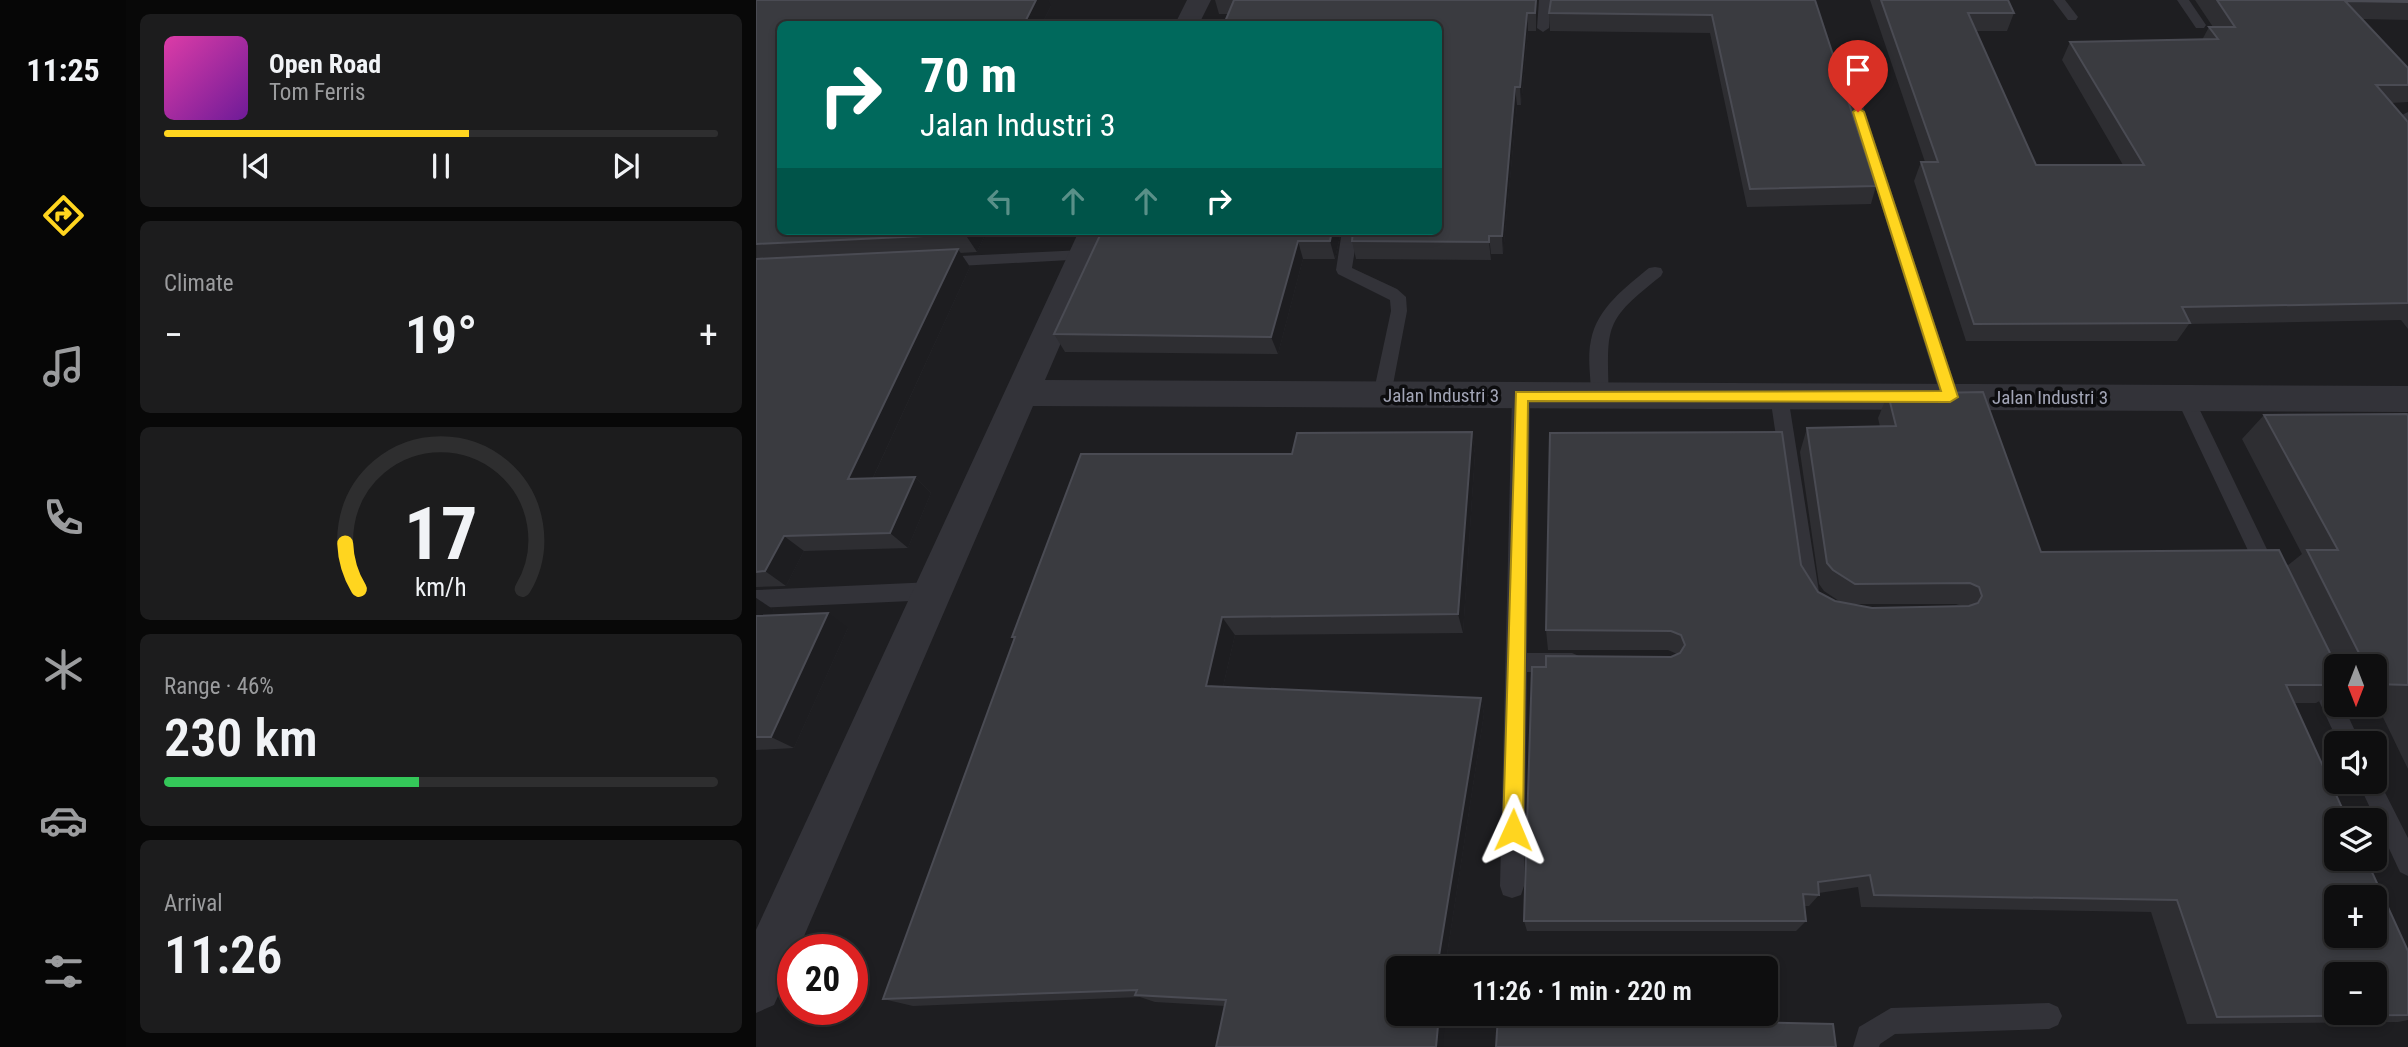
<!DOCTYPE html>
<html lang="en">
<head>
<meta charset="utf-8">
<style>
  body { margin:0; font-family:"Roboto Condensed",sans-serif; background:#1c1c1d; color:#f1f3f6; height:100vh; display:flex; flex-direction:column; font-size:26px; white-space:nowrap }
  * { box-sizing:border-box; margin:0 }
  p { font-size:23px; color:#9b9c9e }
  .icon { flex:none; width:38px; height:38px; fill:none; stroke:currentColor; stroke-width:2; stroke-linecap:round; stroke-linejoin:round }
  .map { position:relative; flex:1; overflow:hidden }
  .details { display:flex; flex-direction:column; gap:14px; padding:14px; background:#080808; width:630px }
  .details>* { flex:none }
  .hud { position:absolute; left:21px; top:21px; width:665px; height:214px; border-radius:10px; box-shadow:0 4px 10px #0003,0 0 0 2px #2e2e2f; background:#00695c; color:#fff; overflow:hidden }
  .needle { width:46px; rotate:180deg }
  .tools { position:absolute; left:1568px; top:654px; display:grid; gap:14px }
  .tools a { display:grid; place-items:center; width:63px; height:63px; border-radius:10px; background:#0e0e0f; box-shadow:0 4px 10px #0003,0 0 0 2px #2e2e2f; font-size:35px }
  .speed { position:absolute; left:21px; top:934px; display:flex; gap:14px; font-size:35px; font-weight:700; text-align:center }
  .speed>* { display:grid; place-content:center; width:91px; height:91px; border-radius:50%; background:#0e0e0f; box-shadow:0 4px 10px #0003,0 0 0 2px #2e2e2f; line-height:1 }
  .speed .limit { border:10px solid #d22; background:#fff; color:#111 }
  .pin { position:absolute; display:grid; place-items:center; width:60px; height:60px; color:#fff; margin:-72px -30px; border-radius:50% 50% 50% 0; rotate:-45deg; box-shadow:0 0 7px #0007 }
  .pin .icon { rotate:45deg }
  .me { position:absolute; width:77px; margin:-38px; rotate:1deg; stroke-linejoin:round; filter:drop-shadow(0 0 5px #0008) }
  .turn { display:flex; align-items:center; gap:24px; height:147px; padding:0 28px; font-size:32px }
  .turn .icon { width:91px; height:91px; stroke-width:2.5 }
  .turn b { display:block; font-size:49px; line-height:60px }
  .lanes { display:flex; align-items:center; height:66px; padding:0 28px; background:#0003; justify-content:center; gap:35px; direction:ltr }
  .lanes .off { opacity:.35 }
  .big { font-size:52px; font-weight:600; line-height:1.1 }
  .details .tile { flex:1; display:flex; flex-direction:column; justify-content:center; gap:10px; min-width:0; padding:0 24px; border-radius:10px; background:#1c1c1d }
  .details .dial { align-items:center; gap:0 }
  .dial svg { height:182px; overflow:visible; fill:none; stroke:#2e2e2f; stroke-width:7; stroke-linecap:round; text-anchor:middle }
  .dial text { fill:#f1f3f6; stroke:none }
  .song { display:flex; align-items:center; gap:21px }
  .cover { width:84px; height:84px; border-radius:10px; background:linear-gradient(135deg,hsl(320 70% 55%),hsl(280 70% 35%)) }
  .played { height:7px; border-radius:4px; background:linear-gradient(90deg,#ffd51f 55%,#2e2e2f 55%) }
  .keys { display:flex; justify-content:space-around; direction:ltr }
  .heat { display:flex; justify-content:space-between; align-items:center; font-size:38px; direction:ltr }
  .charge { height:10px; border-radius:5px; background:linear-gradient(90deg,#34c759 46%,#2e2e2f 0) }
  .trip { position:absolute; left:630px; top:956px; width:392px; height:70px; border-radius:10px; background:#0e0e0f; box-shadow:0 4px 10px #0003,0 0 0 2px #2e2e2f; font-weight:600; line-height:70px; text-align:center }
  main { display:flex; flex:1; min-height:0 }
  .tabs { display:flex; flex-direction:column; width:126px; justify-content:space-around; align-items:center; background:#060606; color:#9b9c9e }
  .tabs .icon { width:49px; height:49px }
  .tabs .on { color:#ffd51f }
  .tabs b { font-size:32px; color:#f1f3f6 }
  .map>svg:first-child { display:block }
  .built { fill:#1e1e21; fill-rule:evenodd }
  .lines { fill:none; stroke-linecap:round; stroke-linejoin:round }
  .service { fill:#333339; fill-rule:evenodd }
  .minor { fill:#333339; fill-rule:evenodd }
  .wall { fill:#2e2e32; fill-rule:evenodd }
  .shaded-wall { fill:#1d1d20 }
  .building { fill:#3a3b40; stroke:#4a4b53; stroke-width:2; fill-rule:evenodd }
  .route { fill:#ffd51f; stroke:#a68a14; stroke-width:2 }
  .labels { text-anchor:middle; stroke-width:7; stroke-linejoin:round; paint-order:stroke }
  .street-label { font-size:19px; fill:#a2a5b6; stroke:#0d0d0f }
</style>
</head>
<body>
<main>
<nav class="tabs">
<b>11:25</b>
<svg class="icon on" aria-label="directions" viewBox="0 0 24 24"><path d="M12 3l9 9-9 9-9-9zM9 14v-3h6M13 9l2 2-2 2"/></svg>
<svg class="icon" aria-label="music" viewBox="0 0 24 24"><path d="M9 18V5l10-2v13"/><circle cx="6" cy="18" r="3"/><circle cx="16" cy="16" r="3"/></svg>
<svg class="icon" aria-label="phone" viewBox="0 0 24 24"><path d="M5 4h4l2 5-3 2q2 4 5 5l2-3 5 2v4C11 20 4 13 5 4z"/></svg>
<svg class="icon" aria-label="climate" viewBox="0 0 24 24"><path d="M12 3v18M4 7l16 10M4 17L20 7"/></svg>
<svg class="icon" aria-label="car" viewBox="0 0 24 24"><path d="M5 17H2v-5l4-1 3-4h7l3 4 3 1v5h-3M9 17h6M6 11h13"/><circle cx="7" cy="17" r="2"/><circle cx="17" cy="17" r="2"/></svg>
<svg class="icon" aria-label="filters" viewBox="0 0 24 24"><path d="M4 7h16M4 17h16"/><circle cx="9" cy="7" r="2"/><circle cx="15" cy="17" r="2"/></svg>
</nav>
<section class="details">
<div class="tile">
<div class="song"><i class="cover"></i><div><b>Open Road</b><p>Tom Ferris</p></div></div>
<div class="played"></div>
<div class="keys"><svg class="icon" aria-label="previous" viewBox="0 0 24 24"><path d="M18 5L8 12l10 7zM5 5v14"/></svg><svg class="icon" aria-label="pause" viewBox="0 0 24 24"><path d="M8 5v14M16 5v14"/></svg><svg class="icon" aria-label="next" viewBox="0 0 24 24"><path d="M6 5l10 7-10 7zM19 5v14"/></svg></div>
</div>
<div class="tile"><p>Climate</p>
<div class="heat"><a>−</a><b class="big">19°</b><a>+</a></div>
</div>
<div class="tile dial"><svg viewBox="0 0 100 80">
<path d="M14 69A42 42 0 1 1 86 69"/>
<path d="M14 69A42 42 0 0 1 8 49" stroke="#ffd51f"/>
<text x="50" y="56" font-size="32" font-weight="700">17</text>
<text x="50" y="72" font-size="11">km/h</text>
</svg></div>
<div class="tile"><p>Range · 46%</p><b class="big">230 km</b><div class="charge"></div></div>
<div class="tile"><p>Arrival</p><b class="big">11:26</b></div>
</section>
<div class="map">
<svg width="1652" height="1047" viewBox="0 0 1652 1047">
  <rect width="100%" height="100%" fill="#121214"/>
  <path class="built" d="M0,0H1652V1047H0ZM24,24H682V231H24ZM1580,667H1619V705H1580ZM1580,744H1619V782H1580ZM1580,821H1619V859H1580ZM1580,898H1619V936H1580ZM37,950H96V1010H37ZM642,968H1010V1013H642ZM1580,975H1619V1013H1580Z"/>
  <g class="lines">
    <g class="service">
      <path d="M783,0H795L793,28L787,32L781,28Z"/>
      <path d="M1297,0H1309L1322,17L1320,20H1312Z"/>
      <path d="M1421,0H1433L1450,25L1448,28H1440Z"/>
      <path d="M1086,56L1092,60L1203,397L1200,402H1188L1185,397L1080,60Z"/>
      <path d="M1652,112V121L1644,116Z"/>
      <path d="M586,231H602L596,268L641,289L650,297L651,311L635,395L632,400H620L617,395L635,311L634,300L582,274L580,270Z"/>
      <path d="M327,250L332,251L335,255L332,259L184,267L176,262L184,257Z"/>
      <path d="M899,267L905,268L907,272L905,276C848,321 851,325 853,395L850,400H838L835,395C835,377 831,357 835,340C841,308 870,287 893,268Z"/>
      <path d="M765,388L771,390L774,395L771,653H816L823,656L827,663L823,670L816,673L771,672L768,886L765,895L756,898L747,895L744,886L756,395L759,390Z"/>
      <path d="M1023,389L1029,391L1032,396L1063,592L1060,598L1053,601L1046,598L1043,592L1014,396L1017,391Z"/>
      <path d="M1429,391L1435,393L1438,398L1520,568L1523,574L1520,580L1513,583L1506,580L1420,398L1423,393Z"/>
      <path d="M177,582L184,585L187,591L184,597L177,600L0,608V590Z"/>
      <path d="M1561,663L1569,666L1580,691V705H1587L1605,744H1583L1550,673L1553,666Z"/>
      <path d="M1619,773L1652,838V876L1644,872L1602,782H1619Z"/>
      <path d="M1293,1003L1302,1007L1306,1016L1302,1025L1293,1029L1139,1034L1124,1044L1123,1047H1097L1103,1027L1135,1008Z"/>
    </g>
    <g class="minor">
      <path d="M431,0H455L443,24H419Z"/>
      <path d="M323,231H353L289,380L1652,386V412L277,406L42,950H37V962L18,1005L0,1013V930Z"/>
    </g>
  </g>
  <g class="wall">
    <path d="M0,0L295,6L286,24H24L231,231L221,252L204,253L214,267L117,478L159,477L175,493L152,548L48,551L30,586L0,587Z"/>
    <path d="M459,0H780V31H772L765,105H761L747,254H735V260L600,259L596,241L682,231L472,14H463Z"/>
    <path d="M1059,0L1120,186L1115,204L991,207L954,33L794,31L793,13Z"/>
    <path d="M1114,0H1252L1258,13L1251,31H1220L1280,165H1367L1306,60L1314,42L1446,40L1453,27H1457L1439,0H1652V20L1606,19L1652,68V102L1635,103L1652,122V329L1645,320L1433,324L1421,341H1210L1158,181L1165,162H1169Z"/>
    <path d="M346,231H585L579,259H547L522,354L309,352L298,334Z"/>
    <path d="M1132,394L1285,552L1531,566L1546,554L1486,439L1508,415L1652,416V769L1620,703H1619V667H1580V691L1560,703H1538L1652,951V1020L1642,1022L1431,1024L1395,912L1105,907L1102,887L1063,893V895L1053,906H1048L1050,921L1040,931H771L768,921L790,667L915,657L921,654L912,650H792L790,630L1045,565L1062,592L1079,601L1086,603L1068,591L1063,584L1044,452L1051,428L1124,427L1122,418ZM1097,604H1200L1206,606L1116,608Z"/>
    <path d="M716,432L719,454L707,633L479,635L467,687L725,698L728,714L689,968H642V1013H681V1015H683L689,1021L469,1006L399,1002L384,997L157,1006L127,999L258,639L256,637L536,454Z"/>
    <path d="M0,598L18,610L15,615L92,628L38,748L0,750Z"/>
  </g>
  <g class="shaded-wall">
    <path d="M280,0H292L295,6L286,24H268Z"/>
    <path d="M771,13L772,31L765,105L764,87Z"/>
    <path d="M759,87L761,105L747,254L746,236Z"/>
    <path d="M210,231H231L221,252L209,234Z"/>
    <path d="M576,231H585L579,259L574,241Z"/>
    <path d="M733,236L735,254V260L733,242Z"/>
    <path d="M542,241L547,259L522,354L515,337Z"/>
    <path d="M202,249L214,267L109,495L92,479Z"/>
    <path d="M716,432L719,454L707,633L702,614Z"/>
    <path d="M159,477L175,493L152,548L134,533Z"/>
    <path d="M28,536L48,551L30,586L9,571Z"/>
    <path d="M0,598L18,610L8,630L0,625Z"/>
    <path d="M72,613L92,628L38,748L15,737Z"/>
    <path d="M466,617L479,635L463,704L450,686Z"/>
    <path d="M725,698L728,714L689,968H681Z"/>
    <path d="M683,1015L689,1021L687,1047H680Z"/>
  </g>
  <g class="building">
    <path d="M0,0H280L268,24H24V231H210L209,234L0,244Z"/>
    <path d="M478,0H780L779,13H771L764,87H759L746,236H733V242L596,241L597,231H682V24H468Z"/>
    <path d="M795,0H1059L1120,186L994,189L956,15L793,13Z"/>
    <path d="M1125,0H1252L1258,13H1212L1280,165H1388L1314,42L1462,39L1453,27H1479L1461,0H1652V2L1589,1L1652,68V85H1620L1652,122V303L1426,307L1434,323L1218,324L1165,162H1182Z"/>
    <path d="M346,231H576L574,241H542L515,337L298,334Z"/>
    <path d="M202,249L92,479L159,477L134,533L28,536L9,571L0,572V259Z"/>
    <path d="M1227,392L1285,552L1523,550L1581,667L1580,685H1530L1592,821H1580V859H1610L1652,951V1015L1461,1017L1421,900L1118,895L1114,875L1062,882L1063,895L1047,894L1050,921H768L776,667H790V656L915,657L924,653L929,645L925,635L915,631L790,630L794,433L1026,432L1045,565L1062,592L1079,601L1116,608L1213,606L1222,603L1226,596L1223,587L1214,583L1099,584L1077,570L1071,563L1051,428L1140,426L1132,394ZM1580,898H1619V936H1580ZM1580,975H1619V1013H1580Z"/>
    <path d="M1651,414L1652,416V685L1619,684V667H1610L1551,550H1582L1508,415Z"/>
    <path d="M716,432L702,614L466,617L450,686L725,698L681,968H642V1013H674V1015H683L680,1047H460L470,1000L379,995L381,990L127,999L259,637H256L325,454H536L541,433Z"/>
    <path d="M72,613L15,737H0V616Z"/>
    <path d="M742,1016L1077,1024L1080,1047H740Z"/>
  </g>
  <path class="route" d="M1102,108L1108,112L1202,397L1194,402L772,401L767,830L764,837L757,840L750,837L747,830L760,392L1185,391L1097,112Z"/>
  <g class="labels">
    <g class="street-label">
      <text x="685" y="402">Jalan Industri 3</text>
      <text x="1294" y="404">Jalan Industri 3</text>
    </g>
  </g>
</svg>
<div class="tools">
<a><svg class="needle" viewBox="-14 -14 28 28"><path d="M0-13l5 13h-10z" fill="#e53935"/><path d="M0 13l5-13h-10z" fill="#9b9c9e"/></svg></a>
<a><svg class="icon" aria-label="sound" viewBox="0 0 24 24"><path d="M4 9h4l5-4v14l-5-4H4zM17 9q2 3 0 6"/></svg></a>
<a><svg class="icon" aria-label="layers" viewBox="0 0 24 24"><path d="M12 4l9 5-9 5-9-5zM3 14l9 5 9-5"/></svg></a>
<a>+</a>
<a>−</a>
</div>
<div class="speed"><div class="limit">20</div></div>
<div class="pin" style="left:1102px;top:112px;background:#d93025"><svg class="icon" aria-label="arrive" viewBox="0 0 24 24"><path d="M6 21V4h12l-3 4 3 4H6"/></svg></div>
<svg class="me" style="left:757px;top:830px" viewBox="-20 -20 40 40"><path d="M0-17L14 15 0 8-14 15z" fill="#ffd51f" stroke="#fff" stroke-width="4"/></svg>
<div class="trip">11:26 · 1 min · 220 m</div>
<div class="hud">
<div class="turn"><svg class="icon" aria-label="right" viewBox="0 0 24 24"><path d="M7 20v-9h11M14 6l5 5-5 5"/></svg><div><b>70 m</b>Jalan Industri 3</div></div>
<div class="lanes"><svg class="icon off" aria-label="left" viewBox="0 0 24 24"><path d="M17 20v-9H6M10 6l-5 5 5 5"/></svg><svg class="icon off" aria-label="ahead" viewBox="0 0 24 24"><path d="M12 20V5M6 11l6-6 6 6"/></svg><svg class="icon off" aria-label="ahead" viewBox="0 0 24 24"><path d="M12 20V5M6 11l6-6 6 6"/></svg><svg class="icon" aria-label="right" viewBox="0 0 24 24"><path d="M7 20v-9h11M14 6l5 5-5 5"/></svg></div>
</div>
</div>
</main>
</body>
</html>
